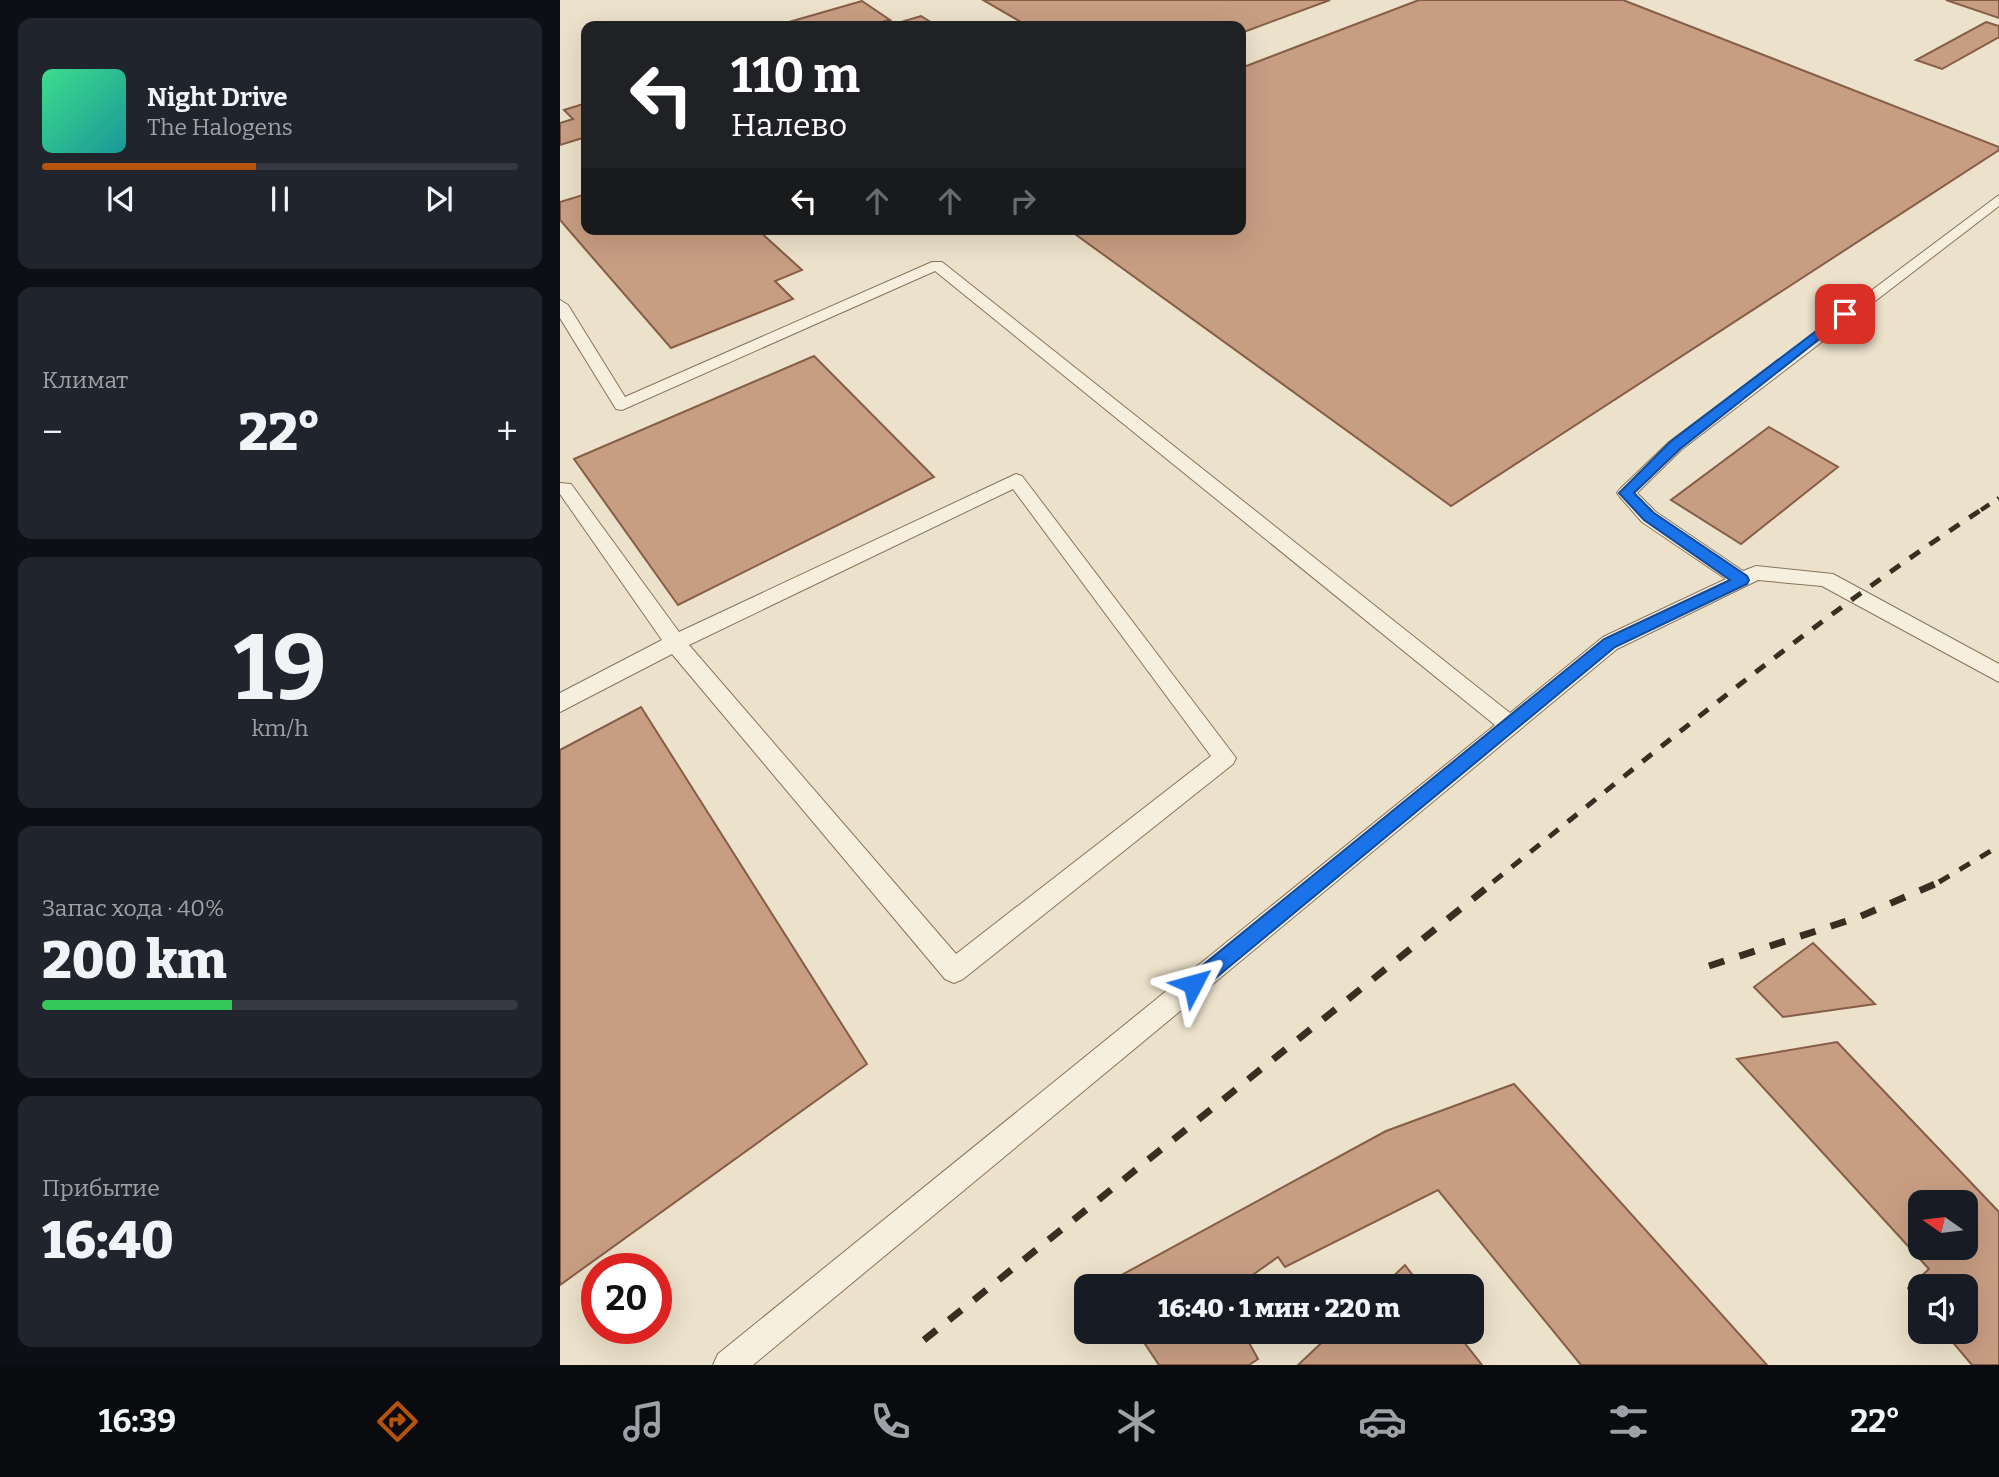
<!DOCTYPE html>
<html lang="ru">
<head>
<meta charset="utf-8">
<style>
  body { margin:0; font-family:Bitter,serif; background:#20242c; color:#f1f3f6; height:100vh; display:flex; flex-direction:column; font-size:26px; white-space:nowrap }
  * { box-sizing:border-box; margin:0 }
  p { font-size:23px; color:#9ea1a6 }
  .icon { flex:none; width:38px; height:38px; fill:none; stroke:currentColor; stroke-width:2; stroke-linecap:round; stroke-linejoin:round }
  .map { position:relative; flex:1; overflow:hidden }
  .drawer { display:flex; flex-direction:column; gap:18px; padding:18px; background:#0d0f14; width:560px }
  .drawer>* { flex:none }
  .hud { position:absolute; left:21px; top:21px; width:665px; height:214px; border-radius:14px; box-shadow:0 7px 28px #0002; background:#202124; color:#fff; overflow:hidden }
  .needle { width:46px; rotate:284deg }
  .buttons { position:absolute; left:1348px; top:1190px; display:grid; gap:14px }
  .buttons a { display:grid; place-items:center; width:70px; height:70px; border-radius:14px; background:#171b24; box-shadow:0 7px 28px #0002; font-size:35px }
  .speed { position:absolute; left:21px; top:1253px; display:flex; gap:14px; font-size:35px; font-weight:700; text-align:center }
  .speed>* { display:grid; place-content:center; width:91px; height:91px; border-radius:50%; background:#171b24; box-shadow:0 7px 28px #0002; line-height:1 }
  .speed .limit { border:10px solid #d22; background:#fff; color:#111 }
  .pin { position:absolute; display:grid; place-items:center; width:60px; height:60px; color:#fff; margin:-30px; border-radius:14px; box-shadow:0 4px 10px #0006 }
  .me { position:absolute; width:77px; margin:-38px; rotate:51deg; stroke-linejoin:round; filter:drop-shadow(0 0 5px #0008) }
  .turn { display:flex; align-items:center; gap:24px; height:147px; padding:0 35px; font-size:32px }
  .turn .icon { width:91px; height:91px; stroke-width:2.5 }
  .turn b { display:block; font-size:49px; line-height:60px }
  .lanes { display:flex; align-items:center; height:66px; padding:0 35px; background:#0003; justify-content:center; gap:35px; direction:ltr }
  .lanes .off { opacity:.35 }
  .big { font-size:52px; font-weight:800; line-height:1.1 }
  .drawer .widget { flex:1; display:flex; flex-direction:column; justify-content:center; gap:10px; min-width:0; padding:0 24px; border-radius:14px; background:#20242c }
  .drawer .dial { align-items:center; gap:0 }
  .dial b { font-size:91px; line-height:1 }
  .song { display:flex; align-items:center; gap:21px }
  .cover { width:84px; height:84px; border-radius:10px; background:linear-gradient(135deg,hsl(150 70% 55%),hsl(180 70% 35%)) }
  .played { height:7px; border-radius:4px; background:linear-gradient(90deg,#b45309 45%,#363941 45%) }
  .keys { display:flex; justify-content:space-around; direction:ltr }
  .heat { display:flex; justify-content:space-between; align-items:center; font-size:38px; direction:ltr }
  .charge { height:10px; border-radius:5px; background:linear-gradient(90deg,#34c759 40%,#363941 0) }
  .trip { position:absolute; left:514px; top:1274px; width:410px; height:70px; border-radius:14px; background:#171b24; box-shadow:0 7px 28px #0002; font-weight:800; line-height:70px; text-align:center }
  .tabs { display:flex; height:112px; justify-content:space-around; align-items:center; background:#090b0e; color:#9ea1a6 }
  .tabs .icon { width:49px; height:49px }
  .tabs .current { color:#b45309 }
  .tabs b { font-size:32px; color:#f1f3f6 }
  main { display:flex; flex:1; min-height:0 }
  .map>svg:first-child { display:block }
  .building { fill:#c89e83; stroke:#865e47; stroke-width:2; fill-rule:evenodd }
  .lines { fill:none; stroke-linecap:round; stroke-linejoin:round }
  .service-casing { stroke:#88745f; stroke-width:2 }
  .service { fill:#f7efdd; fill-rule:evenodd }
  .rail-far2 { stroke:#3a2d22; stroke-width:4.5; stroke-dasharray:10 10; stroke-linecap:butt }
  .rail-far1 { stroke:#3a2d22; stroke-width:5; stroke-dasharray:12 12; stroke-linecap:butt }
  .rail { stroke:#3a2d22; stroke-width:7; stroke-dasharray:16 16; stroke-linecap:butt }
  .route { fill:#1a73e8; stroke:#114b97; stroke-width:2 }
</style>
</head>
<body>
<main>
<section class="drawer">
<div class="widget">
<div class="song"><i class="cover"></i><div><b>Night Drive</b><p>The Halogens</p></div></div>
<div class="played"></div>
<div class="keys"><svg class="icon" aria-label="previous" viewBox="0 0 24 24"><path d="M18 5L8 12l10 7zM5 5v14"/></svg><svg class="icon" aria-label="pause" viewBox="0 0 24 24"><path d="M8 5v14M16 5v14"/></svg><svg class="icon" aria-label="next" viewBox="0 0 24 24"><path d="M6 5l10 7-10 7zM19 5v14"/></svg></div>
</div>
<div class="widget"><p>Климат</p>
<div class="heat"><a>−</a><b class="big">22°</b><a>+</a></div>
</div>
<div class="widget dial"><b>19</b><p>km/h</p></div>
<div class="widget"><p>Запас хода · 40%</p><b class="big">200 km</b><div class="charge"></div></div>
<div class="widget"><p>Прибытие</p><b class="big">16:40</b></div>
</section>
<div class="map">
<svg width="1439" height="1365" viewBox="0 0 1439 1365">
  <rect width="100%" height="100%" fill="#ece1ca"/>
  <g class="building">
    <path d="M423,0H770L681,33V26H468Z"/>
    <path d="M859,0H1063L1439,147V150L891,506L508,229H681V68Z"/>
    <path d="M1386,0H1439V18Z"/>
    <path d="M302,1L330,20L325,21L331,25L361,16L377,26H215Z"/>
    <path d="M1426,22L1439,26V37L1382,69L1356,60Z"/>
    <path d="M26,103V137L0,145V123L13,119L4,110Z"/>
    <path d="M26,194V229H197L242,270L215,281L233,299L111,348L0,220V202Z"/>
    <path d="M254,356L374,477L118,605L14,459Z"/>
    <path d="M1209,427L1278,467L1181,544L1111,500Z"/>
    <path d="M81,707L307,1064L0,1285V750Z"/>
    <path d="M1253,943L1315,1004L1223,1017L1194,987Z"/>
    <path d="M1277,1042L1439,1212V1365H1412L1384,1332H1405V1286H1360V1303L1348,1288L1369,1269L1177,1059ZM1360,1202H1405V1248H1360Z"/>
    <path d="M954,1084L1207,1365H1021L878,1190L725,1267L718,1257L677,1286H547L545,1284L826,1131Z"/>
    <path d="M845,1265L861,1286H823Z"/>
    <path d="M577,1332H683L698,1359L689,1365H599Z"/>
    <path d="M773,1332H896L922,1365H738Z"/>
  </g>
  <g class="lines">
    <defs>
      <g id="service">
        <path d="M1439,195V206L1121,450L1077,493L1096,512L1183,571L1196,566L1273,574L1439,664V682L1262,586L1198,580L1057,649L193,1365H153L158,1354L935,725L375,271L62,410L56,409L0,318V300L8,305L65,397L372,262H382L950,713L1043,637L1166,579L1082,522L1060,497L1057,493L1060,489L1109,442Z"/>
        <path d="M456,474L462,476L676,758L673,764L403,979L394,983L385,979L112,654L0,712V693L102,640L0,494V483L11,484L119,632ZM453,489L651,756L396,954L129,645Z"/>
      </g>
    </defs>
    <use href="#service" class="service-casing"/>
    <use href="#service" class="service"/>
    <path class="rail-far2" d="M1421,510L1439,498"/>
    <g class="rail-far1">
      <path d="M933,882C1094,753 1251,621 1424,508"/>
      <path d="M1379,882L1439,846"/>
    </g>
    <g class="rail">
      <path d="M1149,966L1299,917L1382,881"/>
      <path d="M364,1340L935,881"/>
    </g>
  </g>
  <path class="route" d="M1281,312L1291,314L1120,449L1074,493L1094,513L1187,576L1189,580L1187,584L1055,647L640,991L633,994L627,991L624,984L627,978L1044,639L1170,580L1084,520L1059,493L1110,442Z"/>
</svg>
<div class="buttons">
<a><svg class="needle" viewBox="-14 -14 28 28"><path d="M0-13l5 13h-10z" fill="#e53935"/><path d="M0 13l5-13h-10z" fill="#9ea1a6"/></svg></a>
<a><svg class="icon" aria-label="sound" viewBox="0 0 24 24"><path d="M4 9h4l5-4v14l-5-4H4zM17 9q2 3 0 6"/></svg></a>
</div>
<div class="speed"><div class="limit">20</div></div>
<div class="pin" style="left:1285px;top:314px;background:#d93025"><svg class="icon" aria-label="arrive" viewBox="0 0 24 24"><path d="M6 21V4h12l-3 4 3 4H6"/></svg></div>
<svg class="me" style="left:633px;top:984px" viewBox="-20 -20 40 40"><path d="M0-17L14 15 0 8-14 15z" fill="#1a73e8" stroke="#fff" stroke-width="4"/></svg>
<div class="trip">16:40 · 1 мин · 220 m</div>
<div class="hud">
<div class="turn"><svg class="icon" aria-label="left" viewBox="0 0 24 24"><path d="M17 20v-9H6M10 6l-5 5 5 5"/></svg><div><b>110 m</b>Налево</div></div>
<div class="lanes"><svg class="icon" aria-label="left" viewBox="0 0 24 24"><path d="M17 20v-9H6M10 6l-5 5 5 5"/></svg><svg class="icon off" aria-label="ahead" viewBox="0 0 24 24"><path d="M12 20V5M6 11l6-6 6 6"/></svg><svg class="icon off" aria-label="ahead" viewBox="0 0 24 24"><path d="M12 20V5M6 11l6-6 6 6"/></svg><svg class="icon off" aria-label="right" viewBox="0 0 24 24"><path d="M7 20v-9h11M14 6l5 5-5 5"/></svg></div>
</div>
</div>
</main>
<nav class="tabs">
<b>16:39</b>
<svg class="icon current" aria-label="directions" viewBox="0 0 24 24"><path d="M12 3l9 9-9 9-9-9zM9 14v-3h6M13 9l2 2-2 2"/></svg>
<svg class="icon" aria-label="music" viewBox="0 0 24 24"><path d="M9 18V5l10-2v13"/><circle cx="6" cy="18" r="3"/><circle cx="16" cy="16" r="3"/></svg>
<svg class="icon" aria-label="phone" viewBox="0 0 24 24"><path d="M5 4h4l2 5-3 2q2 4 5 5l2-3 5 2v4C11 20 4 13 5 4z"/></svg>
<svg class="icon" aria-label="climate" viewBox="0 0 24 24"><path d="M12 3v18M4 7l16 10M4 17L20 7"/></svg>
<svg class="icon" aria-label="car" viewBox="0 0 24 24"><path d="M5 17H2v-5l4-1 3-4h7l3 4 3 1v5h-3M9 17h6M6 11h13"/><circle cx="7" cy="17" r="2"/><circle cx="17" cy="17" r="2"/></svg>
<svg class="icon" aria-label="filters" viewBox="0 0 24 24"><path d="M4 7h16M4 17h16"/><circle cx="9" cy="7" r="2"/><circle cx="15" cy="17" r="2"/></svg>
<b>22°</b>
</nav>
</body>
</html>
